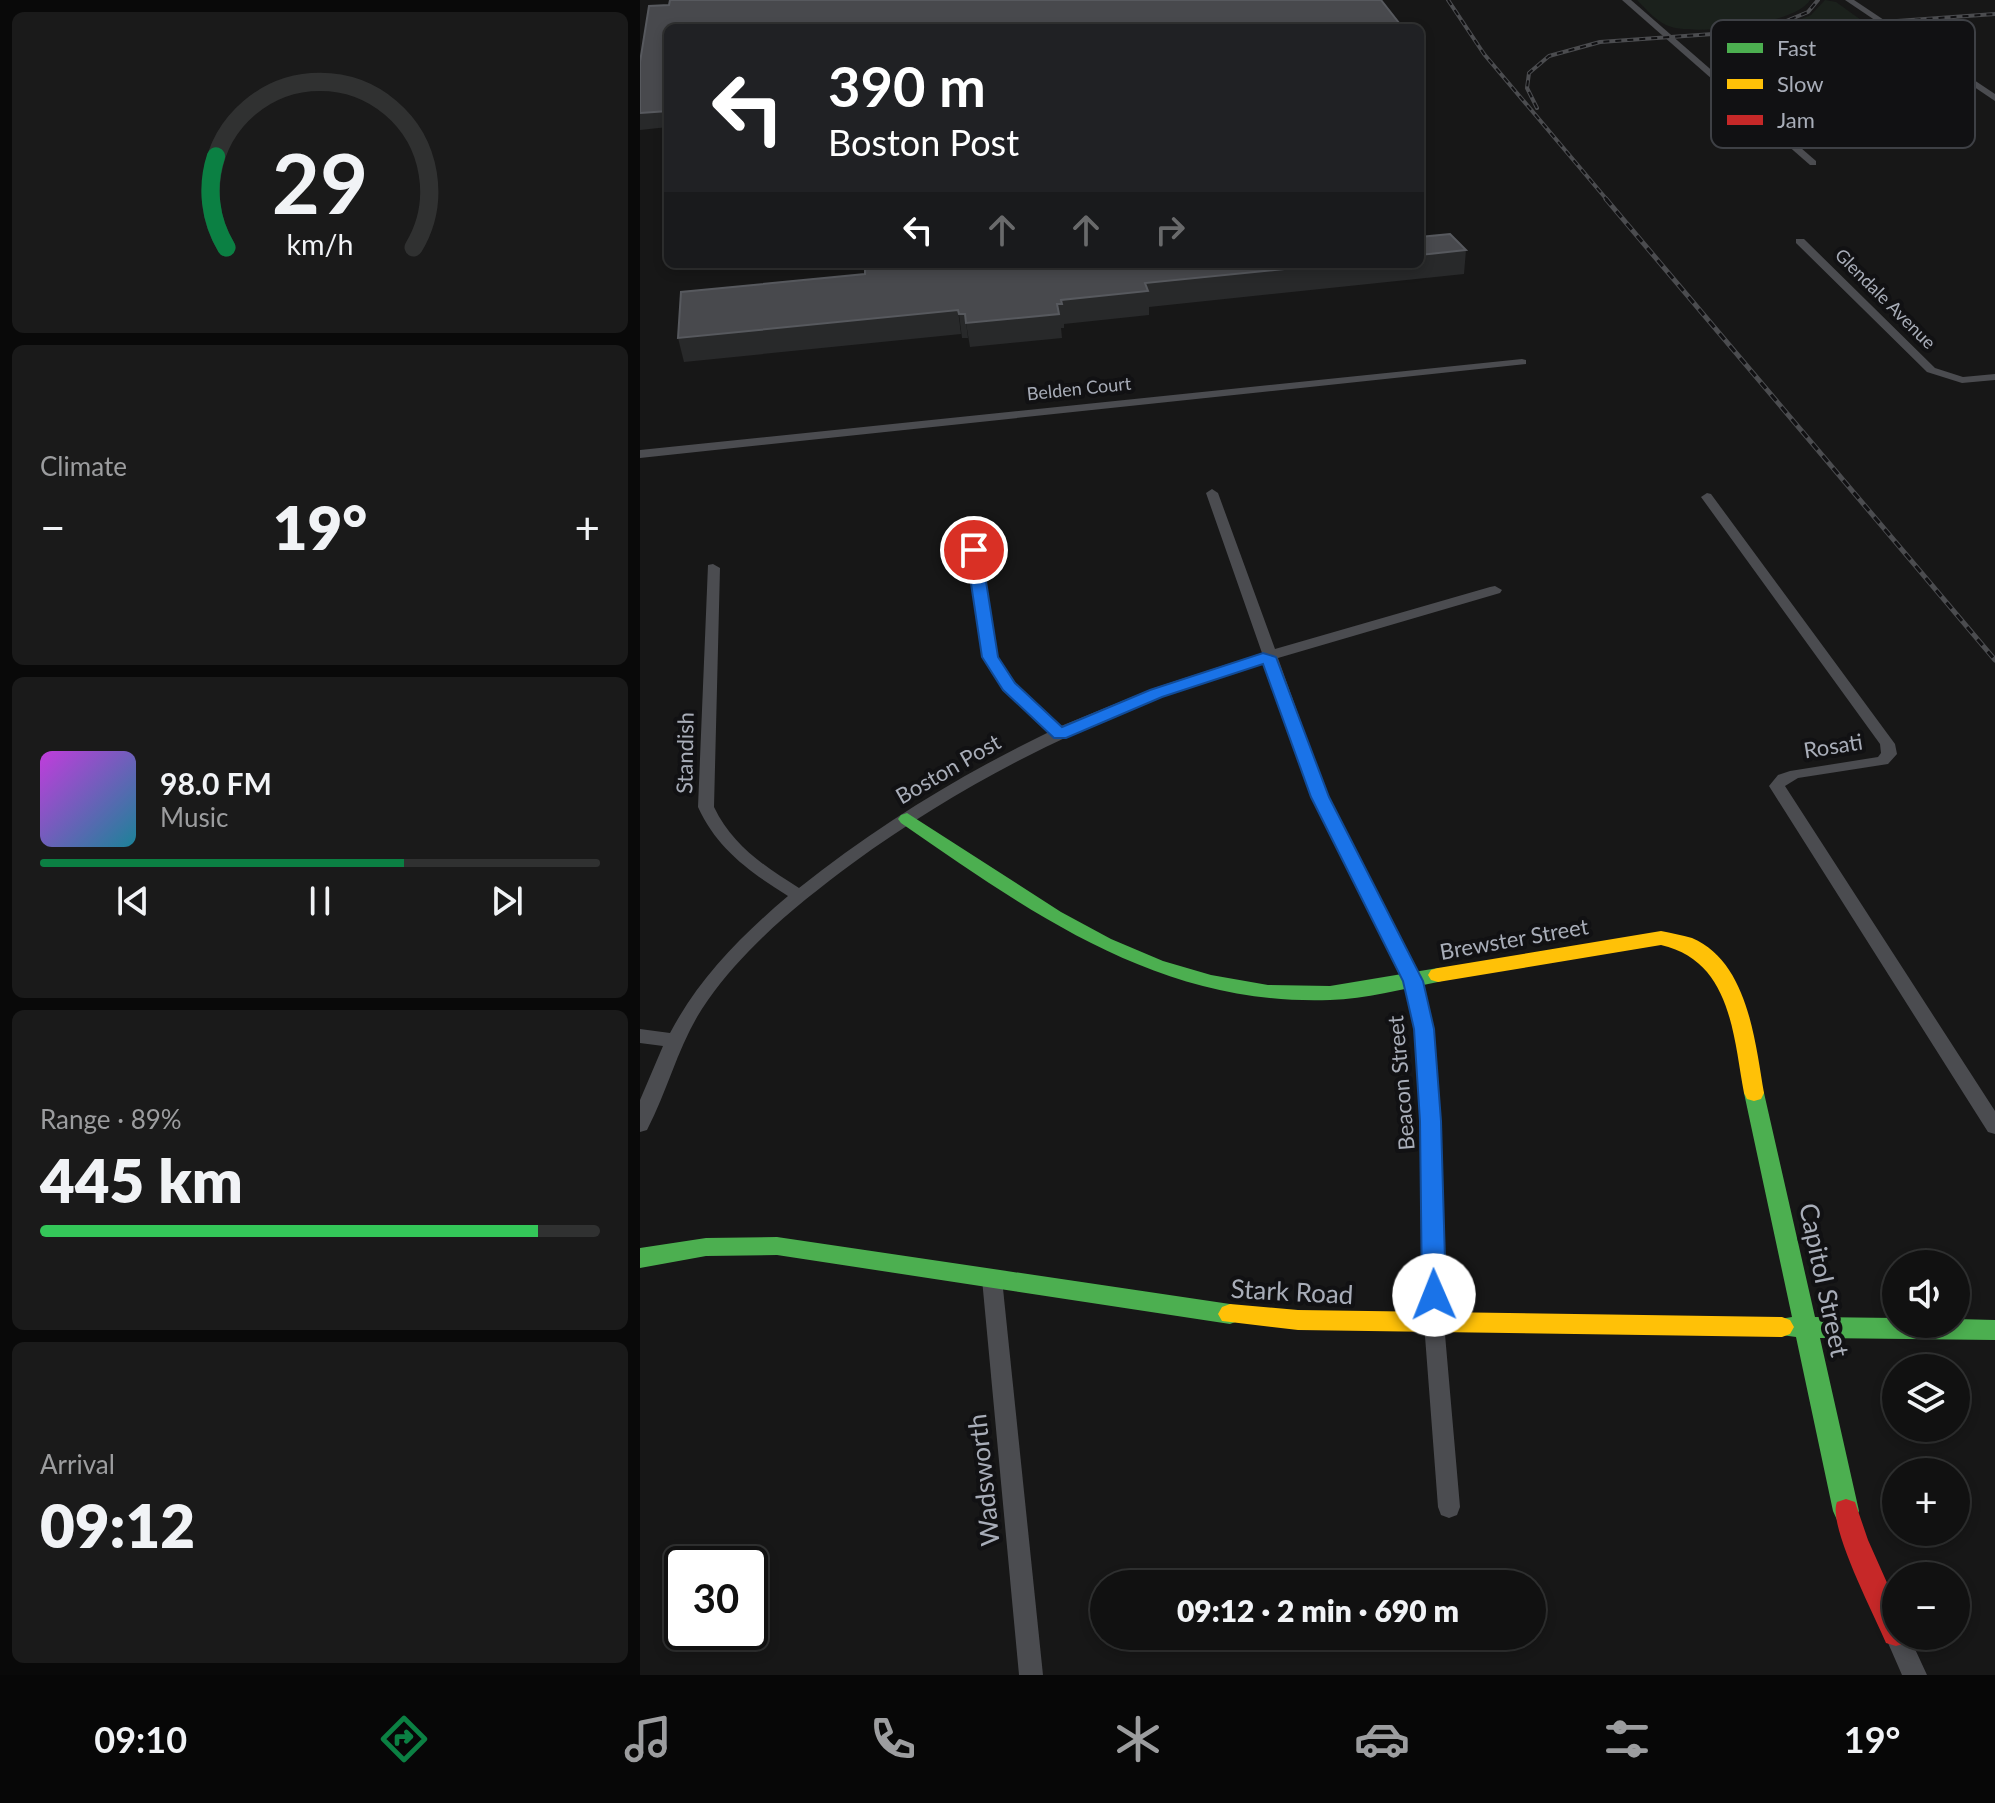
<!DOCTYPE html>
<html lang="en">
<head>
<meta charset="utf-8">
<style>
  body { margin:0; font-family:Lato,sans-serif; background:#1a1a1a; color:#f1f3f6; height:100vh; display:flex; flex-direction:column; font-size:30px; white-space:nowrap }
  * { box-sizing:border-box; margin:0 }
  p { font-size:26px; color:#9c9d9f }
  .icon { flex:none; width:44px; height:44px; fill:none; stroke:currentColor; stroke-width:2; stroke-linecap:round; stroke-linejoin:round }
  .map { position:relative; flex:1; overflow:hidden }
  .panel { display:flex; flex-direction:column; gap:12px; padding:12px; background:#090909; width:640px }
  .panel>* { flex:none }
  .banner { position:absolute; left:24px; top:24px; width:760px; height:244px; border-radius:12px; box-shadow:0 4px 12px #0003,0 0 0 2px #303131; background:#202124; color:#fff; overflow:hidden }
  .controls { position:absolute; left:1242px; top:1250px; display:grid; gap:16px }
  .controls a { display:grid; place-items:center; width:88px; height:88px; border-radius:50%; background:#111; box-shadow:0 4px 12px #0003,0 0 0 2px #303131; font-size:40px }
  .speed { position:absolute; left:24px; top:1546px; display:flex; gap:16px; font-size:40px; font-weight:700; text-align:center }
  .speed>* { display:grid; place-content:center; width:104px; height:104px; border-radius:50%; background:#111; box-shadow:0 4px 12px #0003,0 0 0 2px #303131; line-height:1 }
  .speed .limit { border:4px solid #111; border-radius:12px; background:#fff; color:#111 }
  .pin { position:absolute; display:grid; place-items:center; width:68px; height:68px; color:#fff; margin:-34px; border:4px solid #fff; border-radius:50%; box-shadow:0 2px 8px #0007 }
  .me { position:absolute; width:88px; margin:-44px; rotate:359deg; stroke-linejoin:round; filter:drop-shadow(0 0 6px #0008) }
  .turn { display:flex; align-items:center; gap:28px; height:168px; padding:0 32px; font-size:36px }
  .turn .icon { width:104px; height:104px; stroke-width:2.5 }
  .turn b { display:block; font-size:56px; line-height:68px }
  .lanes { display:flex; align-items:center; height:76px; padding:0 32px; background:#0003; justify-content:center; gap:40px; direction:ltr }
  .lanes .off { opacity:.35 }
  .big { font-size:60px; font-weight:800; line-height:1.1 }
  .panel .tile { flex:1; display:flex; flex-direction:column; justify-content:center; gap:12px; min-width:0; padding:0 28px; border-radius:12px; background:#1a1a1a }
  .panel .dial { align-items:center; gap:0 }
  .dial svg { height:208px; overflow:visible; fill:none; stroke:#303131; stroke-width:7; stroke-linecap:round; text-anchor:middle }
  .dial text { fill:#f1f3f6; stroke:none }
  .song { display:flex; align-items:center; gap:24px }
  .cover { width:96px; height:96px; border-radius:12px; background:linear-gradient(135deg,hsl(290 70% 55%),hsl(190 70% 35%)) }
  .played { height:8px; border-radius:4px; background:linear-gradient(90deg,#0b8043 65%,#303131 65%) }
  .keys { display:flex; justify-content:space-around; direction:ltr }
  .heat { display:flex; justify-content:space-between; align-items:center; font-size:44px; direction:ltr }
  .charge { height:12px; border-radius:6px; background:linear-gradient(90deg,#34c759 89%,#303131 0) }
  .trip { position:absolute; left:450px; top:1570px; width:456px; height:80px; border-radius:40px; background:#111; box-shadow:0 4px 12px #0003,0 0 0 2px #303131; font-weight:800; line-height:80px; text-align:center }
  .tabs { display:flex; height:128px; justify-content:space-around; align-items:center; background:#070707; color:#9c9d9f }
  .tabs .icon { width:56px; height:56px }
  .tabs .on { color:#0b8043 }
  .tabs b { font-size:36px; color:#f1f3f6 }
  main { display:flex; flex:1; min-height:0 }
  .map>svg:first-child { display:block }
  .green { fill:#1b211c }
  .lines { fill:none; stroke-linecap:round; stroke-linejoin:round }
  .street { fill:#4b4c50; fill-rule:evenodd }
  .fast { fill:#4caf50; fill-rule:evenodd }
  .slow { fill:#ffc107; fill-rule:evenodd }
  .jam { fill:#c62828; fill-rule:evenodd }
  .rail-far1-casing { stroke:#4b4c4f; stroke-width:4 }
  .rail-casing { stroke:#4b4c4f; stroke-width:5 }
  .rail-far1 { stroke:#111113; stroke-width:2; stroke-dasharray:6; stroke-linecap:butt }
  .rail { stroke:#111113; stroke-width:3; stroke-dasharray:8; stroke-linecap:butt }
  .shaded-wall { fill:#28292a }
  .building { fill:#48494d; stroke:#57595e; stroke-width:2 }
  .route { fill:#1a73e8; stroke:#114b97; stroke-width:2 }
  .labels { text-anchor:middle; stroke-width:8; stroke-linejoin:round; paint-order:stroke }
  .far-street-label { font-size:18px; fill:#a8adb8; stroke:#111113 }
  .street-label { font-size:22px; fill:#a8adb8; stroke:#111113 }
  .near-street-label { font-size:26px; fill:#a8adb8; stroke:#111113 }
  .key { fill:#111113; stroke:#3e4045; stroke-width:2 }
  .key-label { font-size:22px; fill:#a8adb8 }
</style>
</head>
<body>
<main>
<section class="panel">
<div class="tile dial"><svg viewBox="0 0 100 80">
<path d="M14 69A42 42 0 1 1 86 69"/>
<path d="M14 69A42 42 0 0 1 10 34" stroke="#0b8043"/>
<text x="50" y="56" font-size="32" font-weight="700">29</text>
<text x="50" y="72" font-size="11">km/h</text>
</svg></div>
<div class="tile"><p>Climate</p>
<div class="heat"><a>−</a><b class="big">19°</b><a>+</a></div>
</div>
<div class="tile">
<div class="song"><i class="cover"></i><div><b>98.0 FM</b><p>Music</p></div></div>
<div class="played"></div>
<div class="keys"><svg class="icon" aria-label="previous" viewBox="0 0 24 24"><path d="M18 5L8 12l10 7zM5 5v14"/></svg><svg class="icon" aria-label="pause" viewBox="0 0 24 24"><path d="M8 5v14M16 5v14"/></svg><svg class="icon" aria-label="next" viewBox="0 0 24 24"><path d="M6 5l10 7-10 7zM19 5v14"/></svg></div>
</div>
<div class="tile"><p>Range · 89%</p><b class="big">445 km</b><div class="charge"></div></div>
<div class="tile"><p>Arrival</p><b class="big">09:12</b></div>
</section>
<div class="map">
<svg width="1355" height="1675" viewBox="0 0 1355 1675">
  <rect width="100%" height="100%" fill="#171717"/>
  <g class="green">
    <path d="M997,0H1170C1156,25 1049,37 1026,25C1015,20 1005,8 997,0Z"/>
    <path d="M1185,0L1196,2L1221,20L1143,26L1171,15Z"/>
  </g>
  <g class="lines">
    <g class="street">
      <path d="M982,0H991L1176,161V165H1170Z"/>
      <path d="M1205,0H1214L1355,94V101Z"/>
      <path d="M1156,239H1164L1295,368L1323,377L1355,374V380L1322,383L1287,372L1156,243Z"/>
      <path d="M882,359L886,360V364L0,458V450Z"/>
      <path d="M572,489L578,493L635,649L850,587L855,586L862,590L860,593L638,658L688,797L782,981L793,1029L799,1121L804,1323L820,1507L817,1515L809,1518L801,1515L798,1507L784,1323L781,1121L775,1029L764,981L672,797L625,661C476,707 339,771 213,863C159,903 107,945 68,1000C39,1040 30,1086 7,1130L0,1132V1100L23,1046L0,1043V1029L30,1033C59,978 101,936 148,896C110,872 77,849 58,807L68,565L73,564L80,568L74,807C92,845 124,866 159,888C237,826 320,775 409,732L364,690L343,657L324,520L325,517L330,516L336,520L357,657L374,684L421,726L514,688L622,653L566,493Z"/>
      <path d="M1067,493L1071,494L1255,744L1257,754L1248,764L1158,778L1145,786L1355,1111V1134L1348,1132L1129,786L1138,775L1150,771L1238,757L1241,753L1240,744L1061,497Z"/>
      <path d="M352,1270L359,1273L362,1279L403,1675H379L342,1279L345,1273Z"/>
      <path d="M1256,1624V1636H1269L1287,1675H1262L1245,1636L1249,1628Z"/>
    </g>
    <g class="fast">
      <path d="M267,813L421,912L471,939L523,961L571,975L628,985L690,986L798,968L805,970L808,975L805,980L798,982C762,989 726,999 690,1000C520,1006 394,915 261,823L258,819L261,815Z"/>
      <path d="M1114,1085L1121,1087L1124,1093L1175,1317L1256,1318V1324H1316V1319L1355,1320V1340L1180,1338L1219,1511L1215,1520L1206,1523L1197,1520L1193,1511L1156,1337L1134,1334L1130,1327L1134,1320L1152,1317L1104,1093L1107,1087Z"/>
      <path d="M137,1237L590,1304L598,1307L602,1314L598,1321L590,1324L137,1255L66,1256L0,1268V1248L66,1238Z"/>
    </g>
    <g class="slow">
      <path d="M1021,931C1031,933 1042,935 1052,938C1108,962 1115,1041 1124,1093L1121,1099L1114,1101L1107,1099L1104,1093C1093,1034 1091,961 1021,945L798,982L791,980L788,975L791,970L798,968Z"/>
      <path d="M590,1304L658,1310L1142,1317L1150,1320L1154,1327L1150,1334L1142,1337L658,1330L582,1321L578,1314L582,1307Z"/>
    </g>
    <path class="jam" d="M1206,1499L1215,1502L1228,1540L1256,1603V1636H1268L1266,1643L1256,1646L1246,1643C1235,1616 1187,1525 1197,1502Z"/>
    <defs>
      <g id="rail-far1">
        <path d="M808,0L844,54L968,201"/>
        <path d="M1139,24L1168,12L1178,0"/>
        <path d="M897,108L887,88L889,73L909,56L960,42L1355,14"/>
      </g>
      <path id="rail" d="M966,199L1355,660"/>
    </defs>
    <use href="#rail-far1" class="rail-far1-casing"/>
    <use href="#rail" class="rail-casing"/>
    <use href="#rail-far1" class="rail-far1"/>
    <use href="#rail" class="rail"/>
  </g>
  <g class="shaded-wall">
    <path d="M780,52H783V57L782,73H780Z"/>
    <path d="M28,111V127L0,130V113Z"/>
    <path d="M826,250L824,274L509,307V315L424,324V328H421L422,338L330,347L326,323L417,304L421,300L505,283L694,264H780V255Z"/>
    <path d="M318,310L321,334L44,362L38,338Z"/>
    <path d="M319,314H325L328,338H322Z"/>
  </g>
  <g class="building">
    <path d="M30,0H741L763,28H28V111L0,113V62L9,6L29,5Z"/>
    <path d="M810,234L826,250L780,255V237Z"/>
    <path d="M252,264H285L286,269L333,264H694L505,283L508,291L421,300L422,304H417L419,314L326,323L325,314H319L318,310L38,338L41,292L225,274V267Z"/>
  </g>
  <path class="route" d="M334,546L341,550L358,657L375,683L422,727L510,690L623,653L636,657L689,797L783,981L794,1029L801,1121L806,1295L802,1302L794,1305L786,1302L782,1295L780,1121L774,1029L763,981L671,797L623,664L522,697L426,738H414L363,690L342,657L326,550Z"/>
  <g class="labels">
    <g class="far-street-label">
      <text transform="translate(1245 299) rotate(45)" y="6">Glendale Avenue</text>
      <text transform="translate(439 389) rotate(-6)" y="6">Belden Court</text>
    </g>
    <g class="street-label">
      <text transform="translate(1193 746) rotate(-9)" y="8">Rosati</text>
      <text transform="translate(45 753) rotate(-89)" y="8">Standish</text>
      <text transform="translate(308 769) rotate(-30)" y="8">Boston Post</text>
      <text transform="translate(874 939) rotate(-10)" y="8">Brewster Street</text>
      <text transform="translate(761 1083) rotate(-95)" y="8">Beacon Street</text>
    </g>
    <g class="near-street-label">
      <text transform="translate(1184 1280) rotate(78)" y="9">Capitol Street</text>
      <text transform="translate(652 1292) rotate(3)" y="9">Stark Road</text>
      <text transform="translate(344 1480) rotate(-96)" y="9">Wadsworth</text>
    </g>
  </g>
  <rect x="1071" y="20" width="264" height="128" rx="12" class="key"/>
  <rect x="1087" y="43" width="36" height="10" fill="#4caf50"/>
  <rect x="1087" y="79" width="36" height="10" fill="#ffc107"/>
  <rect x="1087" y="115" width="36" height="10" fill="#c62828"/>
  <g class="key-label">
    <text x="1137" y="56">Fast</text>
    <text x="1137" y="92">Slow</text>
    <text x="1137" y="128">Jam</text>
  </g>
</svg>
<div class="controls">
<a><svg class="icon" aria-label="sound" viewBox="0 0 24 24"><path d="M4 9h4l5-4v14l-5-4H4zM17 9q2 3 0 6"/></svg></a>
<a><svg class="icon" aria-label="layers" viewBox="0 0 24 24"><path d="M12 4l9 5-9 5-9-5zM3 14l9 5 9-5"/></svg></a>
<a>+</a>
<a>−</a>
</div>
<div class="speed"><div class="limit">30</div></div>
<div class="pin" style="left:334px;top:550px;background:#d93025"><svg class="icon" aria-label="arrive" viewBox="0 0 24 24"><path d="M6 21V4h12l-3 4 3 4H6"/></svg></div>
<svg class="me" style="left:794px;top:1295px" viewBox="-20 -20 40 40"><circle r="19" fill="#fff"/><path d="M0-13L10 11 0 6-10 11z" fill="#1a73e8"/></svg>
<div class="trip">09:12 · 2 min · 690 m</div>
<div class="banner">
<div class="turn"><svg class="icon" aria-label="left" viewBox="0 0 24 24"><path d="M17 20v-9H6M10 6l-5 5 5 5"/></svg><div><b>390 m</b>Boston Post</div></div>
<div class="lanes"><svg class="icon" aria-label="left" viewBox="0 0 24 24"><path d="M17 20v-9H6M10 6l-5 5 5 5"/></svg><svg class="icon off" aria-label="ahead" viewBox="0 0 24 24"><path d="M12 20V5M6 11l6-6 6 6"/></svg><svg class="icon off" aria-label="ahead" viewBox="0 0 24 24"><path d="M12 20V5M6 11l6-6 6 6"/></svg><svg class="icon off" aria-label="right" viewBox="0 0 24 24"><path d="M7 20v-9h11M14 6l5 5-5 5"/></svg></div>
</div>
</div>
</main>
<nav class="tabs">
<b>09:10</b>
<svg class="icon on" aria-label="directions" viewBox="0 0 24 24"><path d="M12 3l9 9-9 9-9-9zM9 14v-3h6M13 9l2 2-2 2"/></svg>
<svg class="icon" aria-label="music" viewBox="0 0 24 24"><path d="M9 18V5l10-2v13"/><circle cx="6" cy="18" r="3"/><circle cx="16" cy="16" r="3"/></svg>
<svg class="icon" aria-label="phone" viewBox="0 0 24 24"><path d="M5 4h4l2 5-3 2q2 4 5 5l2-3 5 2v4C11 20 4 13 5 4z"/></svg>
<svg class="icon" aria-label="climate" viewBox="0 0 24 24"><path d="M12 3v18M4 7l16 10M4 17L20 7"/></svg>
<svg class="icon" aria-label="car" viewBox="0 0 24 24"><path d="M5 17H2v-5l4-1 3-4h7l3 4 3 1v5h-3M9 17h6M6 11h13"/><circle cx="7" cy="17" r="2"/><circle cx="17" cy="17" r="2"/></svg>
<svg class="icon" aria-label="filters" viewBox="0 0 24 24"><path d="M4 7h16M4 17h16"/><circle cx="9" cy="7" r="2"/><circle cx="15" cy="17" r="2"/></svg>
<b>19°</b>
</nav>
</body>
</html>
